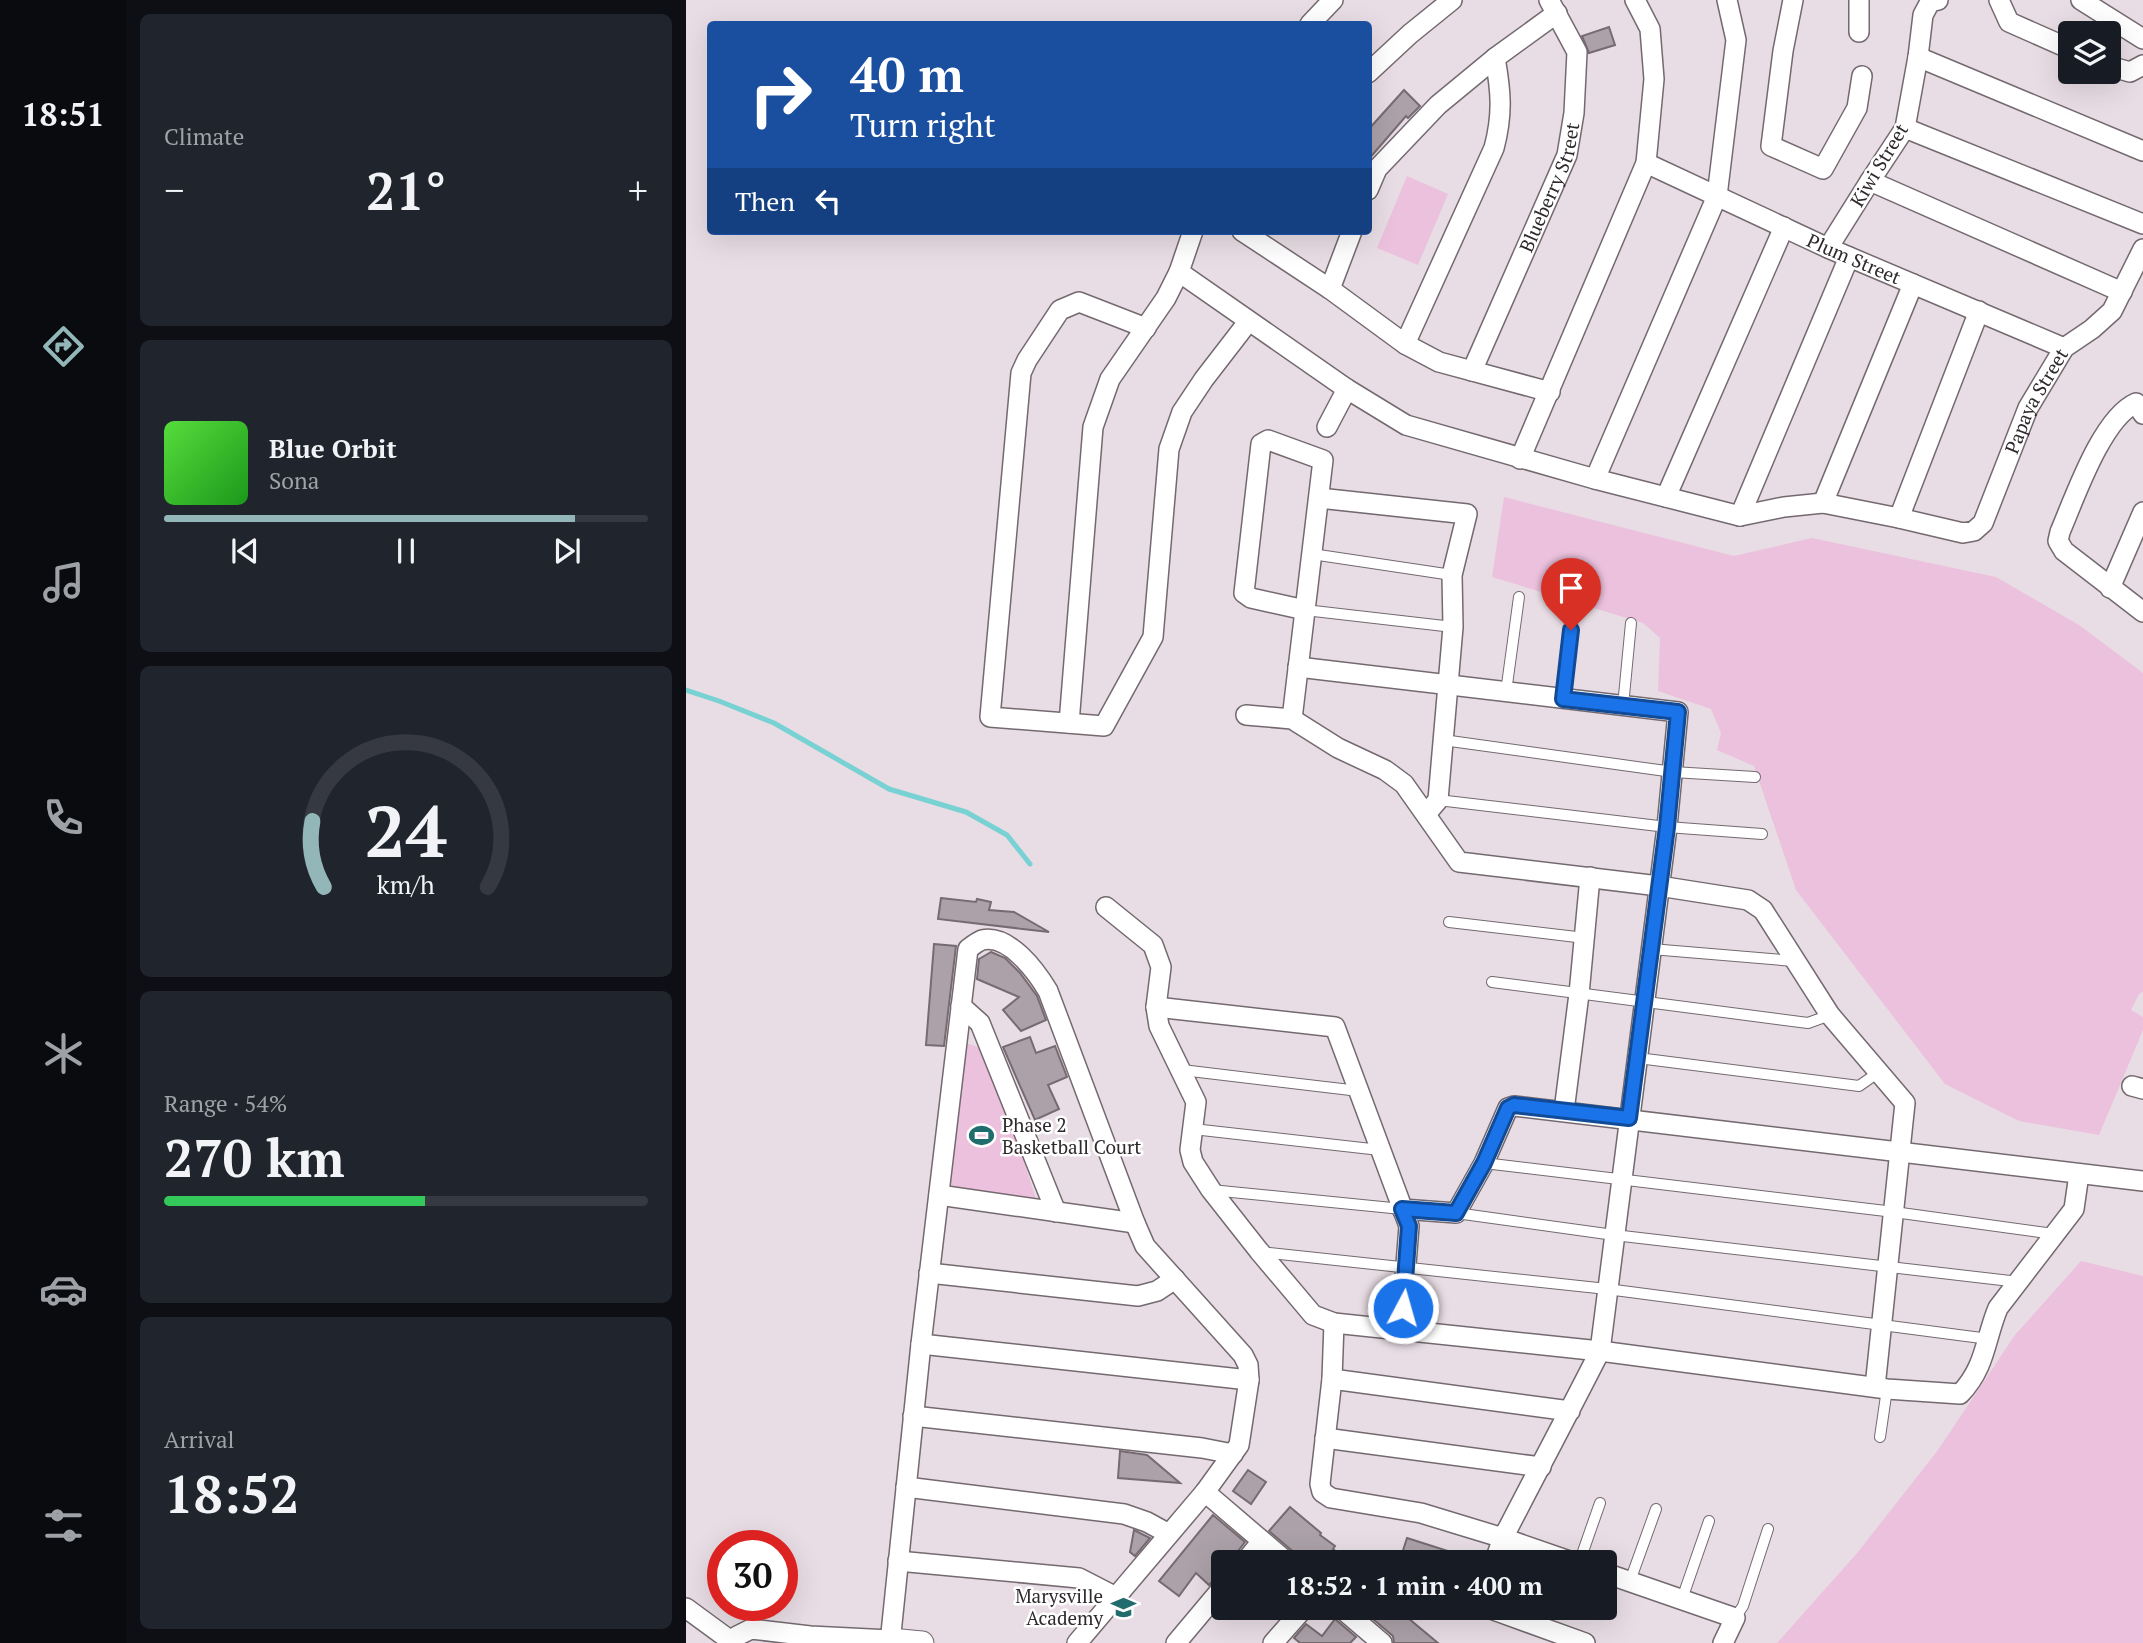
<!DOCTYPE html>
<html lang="en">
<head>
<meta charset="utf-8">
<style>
  body { margin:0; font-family:"PT Serif",serif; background:#20242c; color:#f1f3f6; height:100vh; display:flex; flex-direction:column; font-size:26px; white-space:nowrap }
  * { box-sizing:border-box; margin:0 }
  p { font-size:23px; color:#9ea1a6 }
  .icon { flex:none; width:38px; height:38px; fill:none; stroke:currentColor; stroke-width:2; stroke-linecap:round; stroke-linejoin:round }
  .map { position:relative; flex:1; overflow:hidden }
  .sheet { display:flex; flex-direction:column; gap:14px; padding:14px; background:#0d0f14; width:560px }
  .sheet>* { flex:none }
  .banner { position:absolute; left:21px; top:21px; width:665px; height:214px; border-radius:7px; box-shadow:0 7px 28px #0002; background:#1a4fa0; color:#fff; overflow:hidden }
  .tools { position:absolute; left:1372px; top:21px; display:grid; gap:14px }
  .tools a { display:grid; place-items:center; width:63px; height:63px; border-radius:7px; background:#171b24; box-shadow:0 7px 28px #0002; font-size:35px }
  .speed { position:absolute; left:21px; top:1530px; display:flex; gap:14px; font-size:35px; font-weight:700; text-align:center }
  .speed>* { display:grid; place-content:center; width:91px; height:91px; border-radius:50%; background:#171b24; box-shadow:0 7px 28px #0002; line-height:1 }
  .speed .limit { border:10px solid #d22; background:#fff; color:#111 }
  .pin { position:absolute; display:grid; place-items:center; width:60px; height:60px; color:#fff; margin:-72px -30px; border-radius:50% 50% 50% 0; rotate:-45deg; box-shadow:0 0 7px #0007 }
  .pin .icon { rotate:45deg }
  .me { position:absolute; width:77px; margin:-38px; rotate:6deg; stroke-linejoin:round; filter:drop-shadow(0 0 5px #0008) }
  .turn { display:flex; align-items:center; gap:24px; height:147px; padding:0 28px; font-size:32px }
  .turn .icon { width:91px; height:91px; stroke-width:2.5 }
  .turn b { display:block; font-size:49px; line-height:60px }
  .then { display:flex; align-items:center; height:66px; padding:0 28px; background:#0003; gap:14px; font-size:26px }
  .big { font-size:52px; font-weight:700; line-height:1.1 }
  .sheet .tile { flex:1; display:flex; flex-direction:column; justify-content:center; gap:10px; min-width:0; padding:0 24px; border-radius:10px; background:#20242c }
  .sheet .dial { align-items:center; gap:0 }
  .dial svg { height:182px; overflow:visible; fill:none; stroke:#363941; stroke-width:7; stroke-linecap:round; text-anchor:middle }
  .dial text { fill:#f1f3f6; stroke:none }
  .song { display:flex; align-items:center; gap:21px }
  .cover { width:84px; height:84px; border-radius:10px; background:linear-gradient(135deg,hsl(110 70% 55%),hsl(120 70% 35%)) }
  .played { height:7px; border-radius:4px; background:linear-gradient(90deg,#93b7b9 85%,#363941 85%) }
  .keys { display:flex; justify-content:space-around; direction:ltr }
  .heat { display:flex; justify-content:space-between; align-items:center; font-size:38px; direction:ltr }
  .charge { height:10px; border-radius:5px; background:linear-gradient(90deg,#34c759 54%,#363941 0) }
  .trip { position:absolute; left:525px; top:1550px; width:406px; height:70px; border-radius:7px; background:#171b24; box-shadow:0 7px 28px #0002; font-weight:700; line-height:70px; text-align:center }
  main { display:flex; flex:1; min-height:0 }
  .tab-bar { display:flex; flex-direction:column; width:126px; justify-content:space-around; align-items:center; background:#090b0e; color:#9ea1a6 }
  .tab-bar .icon { width:49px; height:49px }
  .tab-bar .active { color:#93b7b9 }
  .tab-bar b { font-size:32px; color:#f1f3f6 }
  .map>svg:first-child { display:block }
  .green { fill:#ecc1dd }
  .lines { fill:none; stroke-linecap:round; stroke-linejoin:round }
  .stream { stroke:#78d1d2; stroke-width:5 }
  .building { fill:#aca1a8; stroke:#756b71; stroke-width:2 }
  .service-casing { stroke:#73696f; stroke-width:12 }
  .minor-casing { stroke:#73696f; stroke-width:22 }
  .tertiary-casing { stroke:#73696f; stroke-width:25 }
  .service { stroke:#fff; stroke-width:10 }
  .minor { stroke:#fff; stroke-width:19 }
  .tertiary { stroke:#fff; stroke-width:23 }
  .route-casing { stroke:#114b97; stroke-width:18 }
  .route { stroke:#1a73e8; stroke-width:12 }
  .labels { text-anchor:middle; stroke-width:5; stroke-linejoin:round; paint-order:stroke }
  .street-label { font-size:19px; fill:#2e292c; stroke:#fff }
  .poi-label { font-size:19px; fill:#2e292c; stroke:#fff; text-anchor:start }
</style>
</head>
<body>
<main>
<nav class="tab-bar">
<b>18:51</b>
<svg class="icon active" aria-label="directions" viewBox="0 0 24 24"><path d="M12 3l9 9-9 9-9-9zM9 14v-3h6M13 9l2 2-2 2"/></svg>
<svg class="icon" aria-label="music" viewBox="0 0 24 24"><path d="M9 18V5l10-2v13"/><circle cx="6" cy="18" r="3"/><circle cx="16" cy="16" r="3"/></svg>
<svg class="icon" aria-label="phone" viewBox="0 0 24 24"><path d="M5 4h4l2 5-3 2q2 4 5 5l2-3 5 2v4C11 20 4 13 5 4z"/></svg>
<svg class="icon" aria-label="climate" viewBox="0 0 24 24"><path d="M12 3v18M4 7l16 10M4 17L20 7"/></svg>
<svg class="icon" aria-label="car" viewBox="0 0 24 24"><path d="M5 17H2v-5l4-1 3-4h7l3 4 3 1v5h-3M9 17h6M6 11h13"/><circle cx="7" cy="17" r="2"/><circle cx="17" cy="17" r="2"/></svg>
<svg class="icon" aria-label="filters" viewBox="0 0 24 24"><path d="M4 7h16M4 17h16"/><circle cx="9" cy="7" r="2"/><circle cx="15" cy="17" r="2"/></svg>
</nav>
<section class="sheet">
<div class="tile"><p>Climate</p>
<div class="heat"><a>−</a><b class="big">21°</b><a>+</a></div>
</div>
<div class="tile">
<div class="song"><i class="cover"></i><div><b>Blue Orbit</b><p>Sona</p></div></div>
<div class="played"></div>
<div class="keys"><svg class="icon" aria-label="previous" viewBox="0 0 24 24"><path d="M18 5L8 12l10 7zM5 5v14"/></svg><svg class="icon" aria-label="pause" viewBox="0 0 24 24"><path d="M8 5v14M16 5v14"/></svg><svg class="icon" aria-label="next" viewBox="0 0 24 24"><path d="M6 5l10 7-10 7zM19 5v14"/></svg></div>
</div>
<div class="tile dial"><svg viewBox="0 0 100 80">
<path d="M14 69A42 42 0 1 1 86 69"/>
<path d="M14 69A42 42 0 0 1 9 40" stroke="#93b7b9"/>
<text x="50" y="56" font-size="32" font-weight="700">24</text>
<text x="50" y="72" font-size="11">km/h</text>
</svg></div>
<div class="tile"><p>Range · 54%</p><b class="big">270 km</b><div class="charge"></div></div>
<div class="tile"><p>Arrival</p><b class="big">18:52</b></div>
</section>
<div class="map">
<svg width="1457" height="1643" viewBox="0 0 1457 1643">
  <rect width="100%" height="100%" fill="#e8dde4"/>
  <g class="green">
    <path d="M721,176L762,194L732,265L691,248Z"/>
    <path d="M818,497L1048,556L1126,538L1310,577L1393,625L1457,673V992L1453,994L1445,1010L1457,1017V1030L1413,1135L1333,1121L1259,1084L1110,890L1068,766L1031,750L1035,733L1025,709L972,691L974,638L957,623L806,577Z"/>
    <path d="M277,1042L295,1048L322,1112L351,1202L262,1191Z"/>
    <path d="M1395,1261L1457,1276V1643H1091L1172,1552L1252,1450L1329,1335Z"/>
  </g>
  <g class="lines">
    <path class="stream" d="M0,690L33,701L88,723L203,789L280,812L321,835L344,864L340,859"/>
  </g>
  <g class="building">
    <path d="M923,27L929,45L903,53L896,36Z"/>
    <path d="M718,90L734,106L722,118L720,116L682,160V130Z"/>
    <path d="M255,898L290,902L291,899L305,902L303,910L328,912L363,932L252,919Z"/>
    <path d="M248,944L270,946L258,1046L240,1045Z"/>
    <path d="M305,952L319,958L334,973L351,996L360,1020L335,1031L317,1010L333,997L291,979L293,959Z"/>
    <path d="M344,1037L350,1053L369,1046L381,1077L362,1085L373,1109L349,1120L317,1047Z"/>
    <path d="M434,1451L461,1455L494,1483L432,1478Z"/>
    <path d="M562,1470L580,1482L565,1504L547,1491Z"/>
    <path d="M604,1507L635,1533L634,1535L649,1546L647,1549L663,1563H614L610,1554L583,1531Z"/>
    <path d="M527,1515L559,1542L549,1555L546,1563H537V1575L532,1576L523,1585L510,1573L493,1596L473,1581Z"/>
    <path d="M448,1530L464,1538L449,1556L444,1552Z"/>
    <path d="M721,1538L790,1560V1563H713Z"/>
    <path d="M581,1608H601L593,1618Z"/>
    <path d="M681,1608H710L752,1643H708L707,1636L688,1620L691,1617Z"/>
    <path d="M649,1619L670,1637L664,1643H614L608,1638L620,1624L636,1636Z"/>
  </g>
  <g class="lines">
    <defs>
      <g id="service">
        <path d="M626,554L766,575"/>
        <path d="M619,610L767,627"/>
        <path d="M820,692L833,597"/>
        <path d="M877,699L887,607"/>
        <path d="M937,706L945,623"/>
        <path d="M757,740L987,772L1069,777"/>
        <path d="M752,800L981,827L1076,834"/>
        <path d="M763,922L899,938"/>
        <path d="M965,949L1108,961"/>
        <path d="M806,982L1122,1023L1144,1015"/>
        <path d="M952,1058L1173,1086L1193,1072"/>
        <path d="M496,1070L673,1091"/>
        <path d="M507,1129L694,1150"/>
        <path d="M798,1163L1208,1212L1368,1234"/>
        <path d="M525,1190L716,1209"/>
        <path d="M770,1213L928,1235L1333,1282"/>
        <path d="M574,1252L921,1289L1303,1339"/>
        <path d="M1194,1437L1201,1389"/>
        <path d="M893,1563L914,1503"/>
        <path d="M944,1581L970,1509"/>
        <path d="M996,1599L1023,1521"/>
        <path d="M1049,1618L1057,1606L1082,1529"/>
      </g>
      <g id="minor">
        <path d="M1107,0L1097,51L1085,146L1137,169L1171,108L1176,76"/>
        <path d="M1173,0V32"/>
        <path d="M1313,0L1323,22L1384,49"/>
        <path d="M1395,0L1457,39"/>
        <path d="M624,24L647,0"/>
        <path d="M1232,57L1457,151"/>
        <path d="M1423,66L1444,72L1457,65"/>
        <path d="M682,73L724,34L766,0"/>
        <path d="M1219,128L1457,224"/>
        <path id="s1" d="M960,163L1142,248L1378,348"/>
        <path d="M1184,181L1436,292"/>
        <path d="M682,190L691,169L752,105L809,58L871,13"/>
        <path d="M556,231L644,289L719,344L753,362L864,392"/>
        <path d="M1142,248L1184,181L1219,128L1232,57L1237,15L1244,2L1252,0"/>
        <path id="s2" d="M493,272L661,389L720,425L909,479L1054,516L1098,507L1137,503L1213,518L1277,533L1288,531L1297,523L1342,408L1378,348L1406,329L1426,311L1457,249"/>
        <path d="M644,289L666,231"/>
        <path d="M460,328L393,302L374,310L341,360L335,373L304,717L418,726L467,637L483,449L496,412L518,379L562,322"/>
        <path d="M719,344L808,148C817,114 815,91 809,58"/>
        <path id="s3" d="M786,371L881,155L888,113L891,52L863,0"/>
        <path d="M1457,414L1450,403C1416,418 1389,497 1374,532L1372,541L1378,551L1457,612"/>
        <path d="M641,427L661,389"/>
        <path d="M834,459L960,163L968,79L964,29L949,0"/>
        <path d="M909,479L1031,196L1050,40L1041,0"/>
        <path d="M980,497L1098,227"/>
        <path d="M633,498L781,514L766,575L767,627L752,800L740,814"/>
        <path d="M1137,503L1227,284"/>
        <path d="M1054,516L1163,257"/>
        <path d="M1213,518L1293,311"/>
        <path d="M1424,588L1457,512"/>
        <path d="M612,667L992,712L981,827L914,1351C882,1414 849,1476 817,1538L735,1513L645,1498L636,1492L634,1484L646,1379L884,1411"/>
        <path d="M560,715L606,719L652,748L699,770L718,784L773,862L973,886L1062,900L1077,910L1144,1015L1219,1103L1189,1387"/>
        <path d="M606,719L637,460L582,440L575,444L558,593L565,598L619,610"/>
        <path d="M383,723L407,427L424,379L480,298L493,272L507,231"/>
        <path d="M420,907L467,945L475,967L470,1007L473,1026L510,1102L504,1150L507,1162L525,1190L573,1251L627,1315L648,1323L914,1351L1201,1389L1274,1394C1300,1367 1299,1339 1312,1308L1388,1209L1393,1174"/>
        <path d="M275,1006L294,1023L370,1212"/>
        <path d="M470,1007L649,1027L723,1226L715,1329"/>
        <path d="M1446,1086L1457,1089"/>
        <path d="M878,1111L893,994L904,877"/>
        <path d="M253,1195L449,1223"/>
        <path d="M716,1209L770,1213L798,1163L822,1108L828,1106L1457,1181"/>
        <path d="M243,1273L452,1296L471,1291L489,1279"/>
        <path d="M235,1344L563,1380"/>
        <path d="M646,1379L648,1323"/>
        <path d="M227,1416L516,1448L547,1454"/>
        <path d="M639,1438L855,1467"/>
        <path d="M220,1487L438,1514L461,1522L483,1534"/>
        <path d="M519,1492L602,1563"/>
        <path d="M212,1561L393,1578L430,1597"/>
        <path d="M558,1563L576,1541"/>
        <path d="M808,1563L817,1538L889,1563"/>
        <path d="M919,1573L1049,1618L1037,1643"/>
        <path d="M0,1608L45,1641"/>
        <path d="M655,1608L696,1643"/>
        <path d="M802,1608L899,1643"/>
        <path d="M44,1643L51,1636L65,1629L124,1636L204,1640"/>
        <path d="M204,1643L235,1344L282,949C286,946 291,942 296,940C323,934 350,971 362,991L449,1223L459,1246L557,1355L562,1365L563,1380L553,1445L519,1492L391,1643"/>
        <path d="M490,1643L537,1587"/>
        <path d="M587,1643L618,1608"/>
      </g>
      <path id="tertiary" d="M204,1640L236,1643"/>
    </defs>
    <use href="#service" class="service-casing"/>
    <use href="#minor" class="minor-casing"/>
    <use href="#tertiary" class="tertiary-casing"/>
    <use href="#service" class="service"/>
    <use href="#minor" class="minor"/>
    <use href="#tertiary" class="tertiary"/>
  </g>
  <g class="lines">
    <defs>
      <path id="route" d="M717,1308L723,1226L716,1209L770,1213L798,1163L822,1108L828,1105L943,1118L981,827L992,712L877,699L885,630"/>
    </defs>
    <use href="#route" class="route-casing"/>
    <use href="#route" class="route"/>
  </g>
  <defs>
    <symbol id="stadium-bare" viewBox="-9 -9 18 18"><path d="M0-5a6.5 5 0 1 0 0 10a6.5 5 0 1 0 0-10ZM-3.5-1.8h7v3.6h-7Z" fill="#216d6e" stroke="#fff" stroke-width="2.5" paint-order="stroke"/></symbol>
    <symbol id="school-bare" viewBox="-9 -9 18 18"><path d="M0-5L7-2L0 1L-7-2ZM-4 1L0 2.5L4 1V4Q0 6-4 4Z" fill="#216d6e" stroke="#fff" stroke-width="2.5" paint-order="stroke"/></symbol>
  </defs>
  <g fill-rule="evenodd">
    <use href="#stadium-bare" x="278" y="1118" width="35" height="35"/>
    <use href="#school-bare" x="420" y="1590" width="35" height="35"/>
  </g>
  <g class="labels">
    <g class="street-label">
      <text transform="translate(1193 165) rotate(-59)" y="7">Kiwi Street</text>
      <text dy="7" stroke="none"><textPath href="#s3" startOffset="200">Blueberry Street</textPath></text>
      <text dy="7" stroke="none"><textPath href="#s1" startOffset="229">Plum Street</textPath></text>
      <text dy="7" stroke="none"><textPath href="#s2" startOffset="1004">Papaya Street</textPath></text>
    </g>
    <g class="poi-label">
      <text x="316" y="1132">Phase 2<tspan x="316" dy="22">Basketball Court</tspan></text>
      <text x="417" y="1603" text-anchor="end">Marysville<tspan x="417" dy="22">Academy</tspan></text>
    </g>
  </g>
</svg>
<div class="tools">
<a><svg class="icon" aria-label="layers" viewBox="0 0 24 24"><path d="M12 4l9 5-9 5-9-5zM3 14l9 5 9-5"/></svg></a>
</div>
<div class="speed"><div class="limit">30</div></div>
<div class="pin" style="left:885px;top:630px;background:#d93025"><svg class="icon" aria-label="arrive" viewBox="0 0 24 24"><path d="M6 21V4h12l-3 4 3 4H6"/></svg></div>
<svg class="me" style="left:717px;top:1308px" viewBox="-20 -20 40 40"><circle r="17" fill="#1a73e8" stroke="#fff" stroke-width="3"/><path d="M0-11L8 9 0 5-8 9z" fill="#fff"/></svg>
<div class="trip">18:52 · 1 min · 400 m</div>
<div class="banner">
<div class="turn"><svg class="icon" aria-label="right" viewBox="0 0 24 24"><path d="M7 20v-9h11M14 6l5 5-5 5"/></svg><div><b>40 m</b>Turn right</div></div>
<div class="then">Then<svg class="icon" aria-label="left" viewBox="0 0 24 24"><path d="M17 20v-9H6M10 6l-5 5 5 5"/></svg></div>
</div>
</div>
</main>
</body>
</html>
